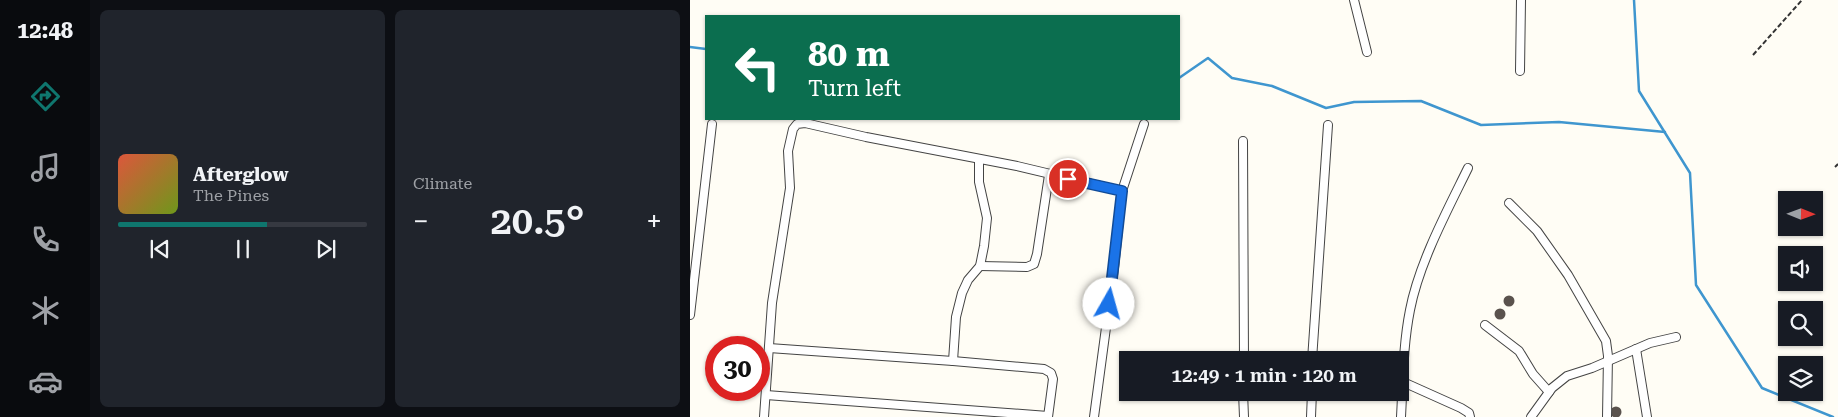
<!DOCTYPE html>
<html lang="en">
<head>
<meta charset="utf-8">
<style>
  body { margin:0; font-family:"Roboto Serif",serif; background:#20242c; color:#f1f3f6; height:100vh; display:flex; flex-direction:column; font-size:19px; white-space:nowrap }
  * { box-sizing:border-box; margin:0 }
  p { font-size:16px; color:#9ea1a6 }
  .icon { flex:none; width:28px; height:28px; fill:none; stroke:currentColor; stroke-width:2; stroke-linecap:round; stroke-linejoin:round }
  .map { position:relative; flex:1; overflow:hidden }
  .sheet { display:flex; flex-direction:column; gap:10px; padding:10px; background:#0d0f14; width:600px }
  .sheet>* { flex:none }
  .banner { position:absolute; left:15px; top:15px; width:475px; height:105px; border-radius:0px; box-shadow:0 1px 4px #0004; background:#0b6e4f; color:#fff; overflow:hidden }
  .needle { width:32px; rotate:91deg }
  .fabs { position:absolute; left:1088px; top:191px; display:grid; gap:10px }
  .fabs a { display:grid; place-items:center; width:45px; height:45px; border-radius:0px; background:#171b24; box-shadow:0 1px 4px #0004; font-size:25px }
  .speed { position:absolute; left:15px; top:336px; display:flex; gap:10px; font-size:25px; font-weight:700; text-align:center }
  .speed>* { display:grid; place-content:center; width:65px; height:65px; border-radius:50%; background:#171b24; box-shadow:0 1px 4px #0004; line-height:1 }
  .speed .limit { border:8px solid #d22; background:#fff; color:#111 }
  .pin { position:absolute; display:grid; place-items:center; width:42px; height:42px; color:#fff; margin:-21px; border:2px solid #fff; border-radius:50%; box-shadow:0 1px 5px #0007 }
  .me { position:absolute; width:55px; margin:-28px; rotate:7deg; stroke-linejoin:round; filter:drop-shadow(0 0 4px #0008) }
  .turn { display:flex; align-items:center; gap:18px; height:105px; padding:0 20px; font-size:22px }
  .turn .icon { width:65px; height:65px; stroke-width:2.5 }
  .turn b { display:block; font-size:35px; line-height:42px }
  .big { font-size:38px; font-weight:600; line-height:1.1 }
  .sheet .tile { flex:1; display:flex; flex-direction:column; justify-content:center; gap:8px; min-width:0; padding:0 18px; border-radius:8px; background:#20242c }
  .song { display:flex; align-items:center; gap:15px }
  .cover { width:60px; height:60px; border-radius:8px; background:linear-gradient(135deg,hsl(10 70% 55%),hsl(80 70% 35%)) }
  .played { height:5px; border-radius:2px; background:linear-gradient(90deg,#0f766e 60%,#363941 60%) }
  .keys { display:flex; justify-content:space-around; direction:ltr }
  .heat { display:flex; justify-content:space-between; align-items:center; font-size:28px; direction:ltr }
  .sheet .tiles { flex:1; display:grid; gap:10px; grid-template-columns:repeat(2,1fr) }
  .trip { position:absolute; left:429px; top:351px; width:290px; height:50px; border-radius:0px; background:#171b24; box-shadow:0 1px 4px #0004; font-weight:600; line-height:50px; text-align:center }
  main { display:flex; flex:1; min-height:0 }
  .menu { display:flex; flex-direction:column; width:90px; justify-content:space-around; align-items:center; background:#090b0e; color:#9ea1a6 }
  .menu .icon { width:35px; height:35px }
  .menu .on { color:#0f766e }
  .menu b { font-size:22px; color:#f1f3f6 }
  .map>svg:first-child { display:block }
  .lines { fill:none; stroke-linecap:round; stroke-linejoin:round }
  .stream { stroke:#3f96cf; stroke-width:2.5 }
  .building { fill:#5a524d }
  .minor-casing { stroke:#444; stroke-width:10 }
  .path { stroke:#333; stroke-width:2; stroke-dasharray:5 2.5; stroke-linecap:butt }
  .minor { stroke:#fff; stroke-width:8 }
  .route-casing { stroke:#114b97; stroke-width:12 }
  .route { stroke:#1a73e8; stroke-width:9 }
</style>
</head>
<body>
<main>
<nav class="menu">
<b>12:48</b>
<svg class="icon on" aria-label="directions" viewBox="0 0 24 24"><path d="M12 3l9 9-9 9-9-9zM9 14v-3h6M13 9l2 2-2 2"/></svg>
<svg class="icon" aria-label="music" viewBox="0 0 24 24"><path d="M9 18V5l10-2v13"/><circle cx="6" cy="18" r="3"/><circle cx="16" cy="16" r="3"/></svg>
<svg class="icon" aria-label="phone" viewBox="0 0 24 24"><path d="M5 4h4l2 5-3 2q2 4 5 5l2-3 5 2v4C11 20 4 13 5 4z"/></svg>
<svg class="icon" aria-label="climate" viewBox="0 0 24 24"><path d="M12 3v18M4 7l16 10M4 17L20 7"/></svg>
<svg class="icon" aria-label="car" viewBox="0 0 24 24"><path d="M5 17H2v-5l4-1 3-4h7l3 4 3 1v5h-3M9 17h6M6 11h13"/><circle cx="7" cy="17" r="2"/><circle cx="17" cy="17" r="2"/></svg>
</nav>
<section class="sheet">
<div class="tiles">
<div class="tile">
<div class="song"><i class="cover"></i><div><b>Afterglow</b><p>The Pines</p></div></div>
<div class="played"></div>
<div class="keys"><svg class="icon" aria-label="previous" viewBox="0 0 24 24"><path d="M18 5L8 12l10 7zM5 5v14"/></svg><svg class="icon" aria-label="pause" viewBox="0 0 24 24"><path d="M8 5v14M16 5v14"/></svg><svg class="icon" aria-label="next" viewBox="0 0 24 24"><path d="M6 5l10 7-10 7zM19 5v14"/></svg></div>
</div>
<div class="tile"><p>Climate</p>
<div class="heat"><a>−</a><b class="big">20.5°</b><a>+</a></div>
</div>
</div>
</section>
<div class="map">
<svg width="1148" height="417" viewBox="0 0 1148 417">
  <rect width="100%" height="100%" fill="#fffdf5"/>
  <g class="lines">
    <g class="stream">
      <path d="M944,0L949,91L1000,173L1006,285L1072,388L1143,417"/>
      <path d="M0,47L16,49"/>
      <path d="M489,78L518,58L542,78L582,86L636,108L664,102L731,101L791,125L869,122L975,132"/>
    </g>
  </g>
  <g class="building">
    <circle cx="819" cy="301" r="5.5"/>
    <circle cx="810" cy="314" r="5.5"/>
    <circle cx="926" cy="412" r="5.5"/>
  </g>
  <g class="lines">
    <defs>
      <g id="minor">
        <path d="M664,0L677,52"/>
        <path d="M830,71L831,0"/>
        <path d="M553,141L554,360"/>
        <path d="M819,203L847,231L878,275L916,341L918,356L917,417"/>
        <path d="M290,266L337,267L344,264L347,254L359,175"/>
        <path d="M0,315L22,124"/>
        <path d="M795,325L829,351L843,374L859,392"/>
        <path d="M79,348L263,361L354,369L361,373L363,379L358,417"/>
        <path d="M946,349L957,417"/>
        <path d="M622,360L638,125"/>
        <path d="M263,361L266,317L272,293L278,280L290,266L294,246L297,218L289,182V159"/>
        <path d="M713,382L771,408L779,413L780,417"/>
        <path d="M553,392L554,417"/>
        <path d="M76,395L358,416"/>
        <path d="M74,417L82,303L100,188L98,151L103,129L107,124L115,123L176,137L327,166L432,191"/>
        <path d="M404,417L424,268L432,191L454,124"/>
        <path d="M621,417L622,392"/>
        <path d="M711,417C713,381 713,345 720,310C729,263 757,211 778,168"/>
        <path d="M841,417L862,388L877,376L902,368L960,343L986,337"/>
      </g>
    </defs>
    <use href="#minor" class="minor-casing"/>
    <g class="path">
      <path d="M1063,55L1112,0"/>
      <path d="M1145,167L1148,164"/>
    </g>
    <use href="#minor" class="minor"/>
  </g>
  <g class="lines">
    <defs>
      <path id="route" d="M378,179L432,191L419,304"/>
    </defs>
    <use href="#route" class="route-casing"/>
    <use href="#route" class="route"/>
  </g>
</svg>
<div class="fabs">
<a><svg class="needle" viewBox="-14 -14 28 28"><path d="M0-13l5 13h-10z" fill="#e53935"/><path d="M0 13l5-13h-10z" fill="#9ea1a6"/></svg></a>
<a><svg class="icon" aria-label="sound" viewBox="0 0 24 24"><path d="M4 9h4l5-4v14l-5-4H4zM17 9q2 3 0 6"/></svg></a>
<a><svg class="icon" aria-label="search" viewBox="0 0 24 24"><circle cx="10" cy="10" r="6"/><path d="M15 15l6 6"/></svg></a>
<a><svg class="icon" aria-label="layers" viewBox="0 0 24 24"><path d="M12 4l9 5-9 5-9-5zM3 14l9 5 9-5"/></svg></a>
</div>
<div class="speed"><div class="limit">30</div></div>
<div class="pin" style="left:378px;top:179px;background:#d93025"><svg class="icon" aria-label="arrive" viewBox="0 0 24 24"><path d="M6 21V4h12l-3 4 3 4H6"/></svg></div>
<svg class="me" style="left:419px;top:304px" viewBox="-20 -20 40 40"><circle r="19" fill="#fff"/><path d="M0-13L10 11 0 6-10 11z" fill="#1a73e8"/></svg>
<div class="trip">12:49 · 1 min · 120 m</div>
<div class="banner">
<div class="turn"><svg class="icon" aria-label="left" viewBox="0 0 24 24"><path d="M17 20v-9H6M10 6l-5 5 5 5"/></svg><div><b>80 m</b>Turn left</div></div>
</div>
</div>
</main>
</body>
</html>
